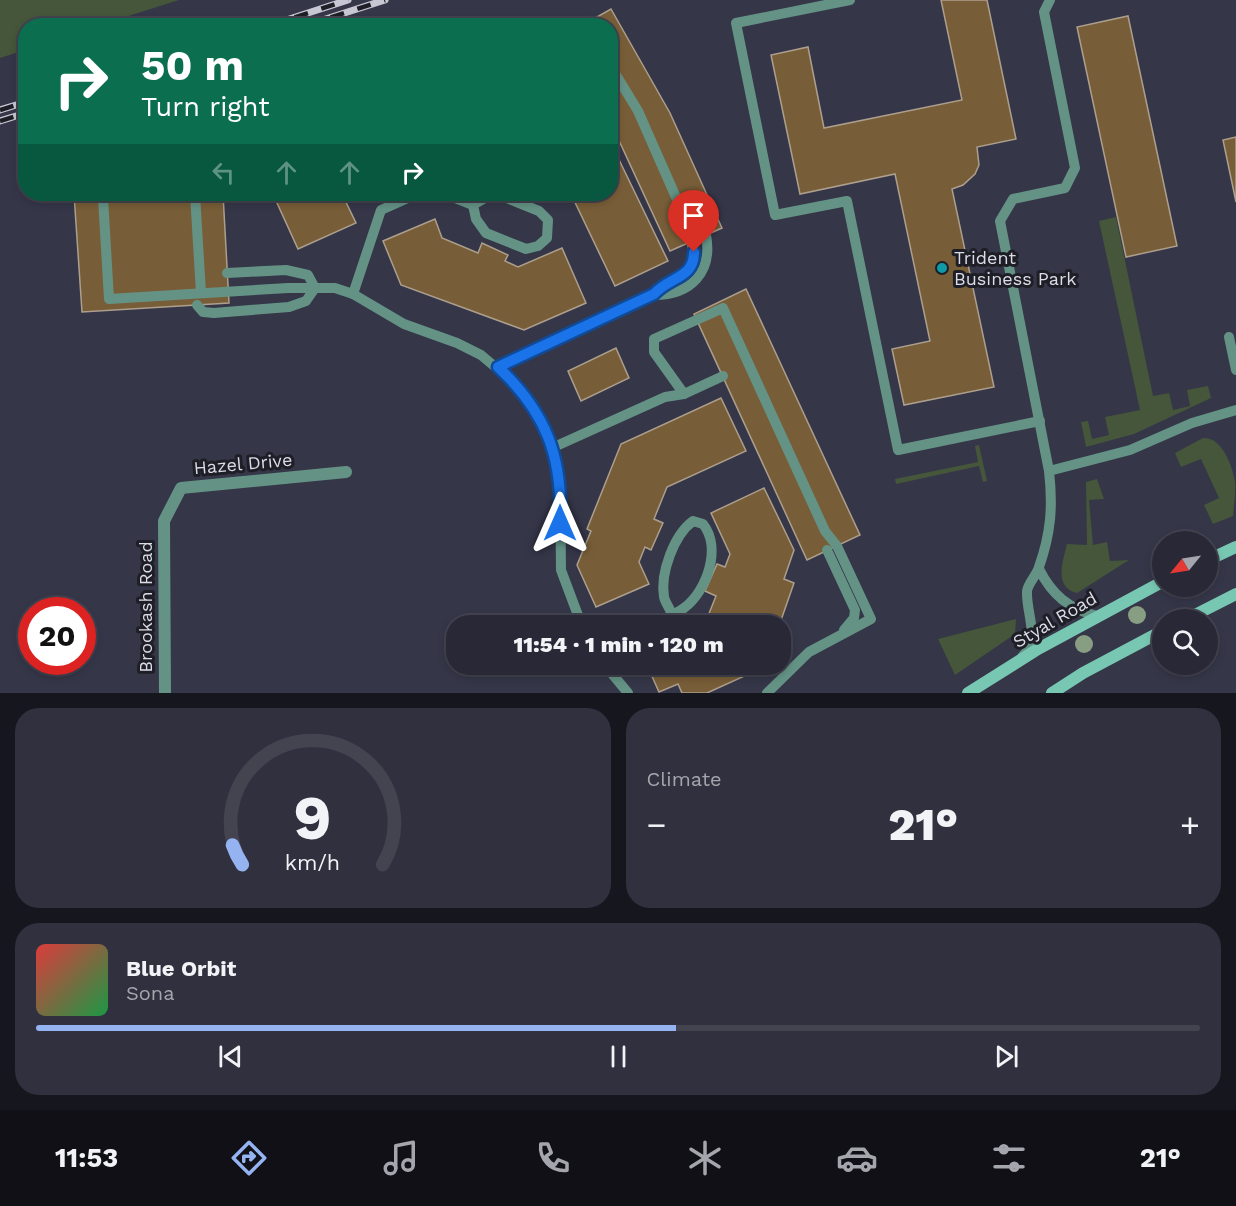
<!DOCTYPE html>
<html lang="en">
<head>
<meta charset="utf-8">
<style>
  body { margin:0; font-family:"Work Sans",sans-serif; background:#30303e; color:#f1f3f6; height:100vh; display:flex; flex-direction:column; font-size:22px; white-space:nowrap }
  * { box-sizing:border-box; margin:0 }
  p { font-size:20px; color:#a5a6ad }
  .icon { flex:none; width:33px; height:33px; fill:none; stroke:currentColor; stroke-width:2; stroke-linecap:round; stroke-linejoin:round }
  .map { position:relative; height:693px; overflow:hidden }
  .details { display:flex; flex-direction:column; gap:15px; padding:15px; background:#16161e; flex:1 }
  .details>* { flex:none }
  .hud { position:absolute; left:18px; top:18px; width:600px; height:183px; border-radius:24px; box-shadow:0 3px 9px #0003,0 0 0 2px #444451; background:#0b6e4f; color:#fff; overflow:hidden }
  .needle { width:39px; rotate:240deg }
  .buttons { position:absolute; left:1152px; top:531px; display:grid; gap:12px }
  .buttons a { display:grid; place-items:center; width:66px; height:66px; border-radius:50%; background:#282836; box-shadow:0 3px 9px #0003,0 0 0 2px #444451; font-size:30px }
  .speed { position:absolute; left:18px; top:597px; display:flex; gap:12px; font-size:30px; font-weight:700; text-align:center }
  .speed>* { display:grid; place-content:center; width:78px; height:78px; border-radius:50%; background:#282836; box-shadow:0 3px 9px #0003,0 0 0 2px #444451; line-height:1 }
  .speed .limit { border:9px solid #d22; background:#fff; color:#111 }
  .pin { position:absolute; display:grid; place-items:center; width:51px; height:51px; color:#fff; margin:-62px -26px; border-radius:50% 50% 50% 0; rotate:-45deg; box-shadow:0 0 6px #0007 }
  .pin .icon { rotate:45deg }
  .me { position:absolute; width:66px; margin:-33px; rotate:0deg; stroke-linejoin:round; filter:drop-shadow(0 0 4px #0008) }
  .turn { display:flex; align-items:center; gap:21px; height:126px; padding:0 24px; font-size:27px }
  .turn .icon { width:78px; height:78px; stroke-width:2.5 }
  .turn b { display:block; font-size:42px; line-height:51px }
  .lanes { display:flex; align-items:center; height:57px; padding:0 24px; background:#0003; justify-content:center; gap:30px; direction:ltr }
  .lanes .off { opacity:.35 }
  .big { font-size:45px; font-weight:800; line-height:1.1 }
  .details .widget { flex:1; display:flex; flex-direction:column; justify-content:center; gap:9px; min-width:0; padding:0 21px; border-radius:24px; background:#30303e }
  .details .dial { align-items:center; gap:0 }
  .dial svg { height:156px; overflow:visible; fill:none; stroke:#444451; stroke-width:7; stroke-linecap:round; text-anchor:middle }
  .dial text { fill:#f1f3f6; stroke:none }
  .song { display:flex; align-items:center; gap:18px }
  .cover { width:72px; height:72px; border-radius:9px; background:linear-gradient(135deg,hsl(0 70% 55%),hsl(140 70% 35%)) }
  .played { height:6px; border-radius:3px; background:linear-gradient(90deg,#95b2f1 55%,#444451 55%) }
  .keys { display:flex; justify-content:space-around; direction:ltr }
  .heat { display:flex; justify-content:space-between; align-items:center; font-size:33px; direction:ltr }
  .details .tiles { flex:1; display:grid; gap:15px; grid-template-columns:1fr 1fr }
  .widget:last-child { grid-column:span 2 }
  .trip { position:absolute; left:446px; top:615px; width:345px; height:60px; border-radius:24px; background:#282836; box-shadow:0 3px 9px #0003,0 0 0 2px #444451; font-weight:800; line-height:60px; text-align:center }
  .menu { display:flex; height:96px; justify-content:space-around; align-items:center; background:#101016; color:#a5a6ad }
  .menu .icon { width:42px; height:42px }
  .menu .on { color:#95b2f1 }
  .menu b { font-size:27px; color:#f1f3f6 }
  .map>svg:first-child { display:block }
  .green { fill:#45563a }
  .building { fill:#785e38; stroke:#ad9f8d; stroke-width:1.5 }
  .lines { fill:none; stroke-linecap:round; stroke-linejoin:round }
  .service { stroke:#649386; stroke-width:10 }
  .minor { stroke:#649386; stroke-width:12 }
  .secondary { stroke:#78c7b2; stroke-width:12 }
  .rail-casing { stroke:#c7c7d4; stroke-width:7 }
  .rail { stroke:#1e1e26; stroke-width:4.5; stroke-dasharray:14; stroke-linecap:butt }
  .tree { fill:#889e83 }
  .route-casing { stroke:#114b97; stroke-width:15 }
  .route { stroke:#1a73e8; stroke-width:10 }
  .culture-dot { fill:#0f9aa8; stroke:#1e1e26; stroke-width:2 }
  .labels { text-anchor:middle; stroke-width:6; stroke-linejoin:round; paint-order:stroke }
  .poi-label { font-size:18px; fill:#dcdce8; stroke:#1e1e26; text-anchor:start }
  .street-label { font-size:18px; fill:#dcdce8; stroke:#1e1e26 }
</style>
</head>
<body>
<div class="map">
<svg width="1236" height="693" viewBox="0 0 1236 693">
  <rect width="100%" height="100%" fill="#353648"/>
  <g class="green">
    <path d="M0,0H179L100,25L26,26L25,50L0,58Z"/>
    <path d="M1116,217L1153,396L1169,393L1173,410L1190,406L1187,390L1208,386L1211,398L1134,434L1086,447L1081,422L1088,421L1092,439L1109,435L1105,417L1140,410L1099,221Z"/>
    <path d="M1203,438C1222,437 1232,465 1235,481C1236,491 1234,505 1233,516L1213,524L1204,505L1219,498L1201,459L1181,467L1175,453Z"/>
    <path d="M979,445L987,481L983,482L979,466L896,484L895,479L978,462L975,446Z"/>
    <path d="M1097,479L1104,499L1089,500L1093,545L1107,542L1110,561L1129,560L1077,593C1053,587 1063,561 1067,544L1087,545L1086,482Z"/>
    <path d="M1016,619L1015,634L955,675L938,639Z"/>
  </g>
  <g class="building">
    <path d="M941,0H987L1016,139L977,147L979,165L975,174L963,185L952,189L994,387L904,405L892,349L930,341L895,174L800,194L771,55L808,47L824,128L962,100Z"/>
    <path d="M611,9L670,113L722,228L670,251L610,121V26H581Z"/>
    <path d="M1128,16L1177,246L1126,257L1077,27Z"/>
    <path d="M1236,137V202L1223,140Z"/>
    <path d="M610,141L668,261L615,286L571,194H610Z"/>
    <path d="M74,194H223L229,303L82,312Z"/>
    <path d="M281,194H342L356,223L298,249L277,203Z"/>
    <path d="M435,219L442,238L478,253L482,243L508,255L505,261L518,267L562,248L586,303L524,330L401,285L383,241Z"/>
    <path d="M746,289L860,535L807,560L694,314Z"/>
    <path d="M616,348L629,378L581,401L568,371Z"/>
    <path d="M721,398L746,451L667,487L654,519L663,523L651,550L645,547L639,562L649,584L596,607L577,565L591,531L587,529L621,444Z"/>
    <path d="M764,488L794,550L784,579L794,583L779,626H704L716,596L705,591L717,564L725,567L730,554L711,513Z"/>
    <path d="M669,664H753L749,674L707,693H682L678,684L659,692L651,674Z"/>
  </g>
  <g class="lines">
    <g class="service">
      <path d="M850,0L736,23L775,215L847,201L898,450L1040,421"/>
      <path d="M610,65L638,111L686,220L706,235C713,272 691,295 654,295"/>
      <path d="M185,194L103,198L109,299L288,288H335L353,294L404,324L457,343L481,355L517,385L532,403L554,447L560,479L561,570L582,626"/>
      <path d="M195,194L201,293"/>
      <path d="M445,194L473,205"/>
      <path d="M499,195L539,211L548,220L547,238L538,246L526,249L486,233L476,219L473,205L485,198Z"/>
      <path d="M353,294L381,210L417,194"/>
      <path d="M197,305L203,312L214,313L289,307L306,301L315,288L308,275L286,270L227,273"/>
      <path d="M1229,337L1236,370"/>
      <path d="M498,367L654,295L663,284L692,267L694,252L691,242"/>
      <path d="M684,394L654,352V339L723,308L825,531L837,546L871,619L809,652L767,693"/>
      <path d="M554,447L665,397L684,394L723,376"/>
      <path d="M1049,471L1000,221L1013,199L1065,188L1075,168L1044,12L1050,0"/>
      <path d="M827,550L855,610L854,618L844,630"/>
      <path d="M1039,569C1052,595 1069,609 1097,616"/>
      <path d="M649,626C660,620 674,616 684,608C707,591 722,548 703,524L693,521C674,535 660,573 664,597C665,602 670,609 672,614"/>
      <path d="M1022,657C1041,637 1026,615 1027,591C1028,583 1037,575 1039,567C1051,533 1053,506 1049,471L1130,450L1192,423L1236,410"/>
      <path d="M604,664L628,693"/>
    </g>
    <path class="minor" d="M165,693L164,521L181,488L346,472"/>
    <g class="secondary">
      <path d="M1208,560L1236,547"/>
      <path d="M1185,620L1236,594"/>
      <path d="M968,693L1038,649L1162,582"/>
      <path d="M1052,693L1083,673L1162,631"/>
    </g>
    <defs>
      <g id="rail">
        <path d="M268,26L348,0"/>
        <path d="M304,26L385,0"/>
        <path d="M0,110L26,102"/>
        <path d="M0,121L26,113"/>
      </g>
    </defs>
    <use href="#rail" class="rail-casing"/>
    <use href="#rail" class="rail"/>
  </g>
  <g class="tree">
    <circle cx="1137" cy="615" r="9"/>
    <circle cx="1084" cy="644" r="9"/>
  </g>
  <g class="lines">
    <defs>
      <path id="route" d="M560,523C563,457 546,412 498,367L654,294C670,276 694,279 694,252"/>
    </defs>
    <use href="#route" class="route-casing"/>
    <use href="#route" class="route"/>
  </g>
  <circle class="culture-dot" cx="942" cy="268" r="6"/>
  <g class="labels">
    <g class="poi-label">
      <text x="954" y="264">Trident<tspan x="954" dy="21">Business Park</tspan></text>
    </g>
    <g class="street-label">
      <text transform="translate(243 464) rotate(-5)" y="6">Hazel Drive</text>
      <text transform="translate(146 607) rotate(-90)" y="6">Brookash Road</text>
      <text transform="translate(1055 620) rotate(-30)" y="6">Styal Road</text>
    </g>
  </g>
</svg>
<div class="buttons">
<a><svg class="needle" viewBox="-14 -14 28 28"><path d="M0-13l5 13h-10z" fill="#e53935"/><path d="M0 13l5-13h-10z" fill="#a5a6ad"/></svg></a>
<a><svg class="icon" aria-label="search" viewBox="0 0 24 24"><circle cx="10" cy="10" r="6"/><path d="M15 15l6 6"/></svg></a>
</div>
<div class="speed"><div class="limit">20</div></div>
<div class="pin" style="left:694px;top:252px;background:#d93025"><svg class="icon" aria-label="arrive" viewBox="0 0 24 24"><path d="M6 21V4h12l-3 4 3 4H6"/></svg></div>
<svg class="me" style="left:560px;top:523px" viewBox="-20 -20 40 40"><path d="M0-17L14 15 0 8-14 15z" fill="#1a73e8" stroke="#fff" stroke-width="4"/></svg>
<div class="trip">11:54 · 1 min · 120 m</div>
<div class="hud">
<div class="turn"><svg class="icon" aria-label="right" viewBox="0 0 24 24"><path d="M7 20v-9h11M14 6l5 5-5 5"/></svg><div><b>50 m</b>Turn right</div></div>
<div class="lanes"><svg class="icon off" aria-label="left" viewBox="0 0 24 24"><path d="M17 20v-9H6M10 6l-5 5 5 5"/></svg><svg class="icon off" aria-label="ahead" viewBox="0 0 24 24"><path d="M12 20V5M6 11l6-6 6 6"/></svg><svg class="icon off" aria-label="ahead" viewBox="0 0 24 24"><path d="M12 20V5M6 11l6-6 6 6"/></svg><svg class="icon" aria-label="right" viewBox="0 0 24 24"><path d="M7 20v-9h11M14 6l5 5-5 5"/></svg></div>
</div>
</div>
<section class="details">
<div class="tiles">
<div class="widget dial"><svg viewBox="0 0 100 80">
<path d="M14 69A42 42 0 1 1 86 69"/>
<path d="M14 69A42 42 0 0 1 9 59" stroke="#95b2f1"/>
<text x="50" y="56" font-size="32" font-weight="700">9</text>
<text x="50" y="72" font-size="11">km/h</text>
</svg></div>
<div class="widget"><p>Climate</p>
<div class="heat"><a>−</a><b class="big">21°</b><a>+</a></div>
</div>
<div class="widget">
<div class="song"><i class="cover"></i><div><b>Blue Orbit</b><p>Sona</p></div></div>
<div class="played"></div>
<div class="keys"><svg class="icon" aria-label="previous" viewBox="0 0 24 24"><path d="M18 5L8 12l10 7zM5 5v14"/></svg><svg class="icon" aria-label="pause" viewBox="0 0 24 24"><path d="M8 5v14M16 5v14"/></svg><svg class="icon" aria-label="next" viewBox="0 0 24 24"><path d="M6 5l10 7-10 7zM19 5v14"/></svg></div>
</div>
</div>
</section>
<nav class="menu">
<b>11:53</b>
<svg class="icon on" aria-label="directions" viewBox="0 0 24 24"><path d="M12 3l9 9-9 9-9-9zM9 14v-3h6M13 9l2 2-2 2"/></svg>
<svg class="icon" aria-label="music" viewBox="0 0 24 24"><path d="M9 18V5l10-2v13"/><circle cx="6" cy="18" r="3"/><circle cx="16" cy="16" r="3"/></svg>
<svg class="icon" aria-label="phone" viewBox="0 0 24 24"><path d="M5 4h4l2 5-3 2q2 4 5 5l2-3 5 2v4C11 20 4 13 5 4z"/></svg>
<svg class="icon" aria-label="climate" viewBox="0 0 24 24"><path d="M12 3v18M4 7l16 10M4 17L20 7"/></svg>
<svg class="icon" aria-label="car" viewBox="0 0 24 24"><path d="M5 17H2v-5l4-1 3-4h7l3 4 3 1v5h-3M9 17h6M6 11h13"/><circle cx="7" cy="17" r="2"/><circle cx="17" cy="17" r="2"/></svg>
<svg class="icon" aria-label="filters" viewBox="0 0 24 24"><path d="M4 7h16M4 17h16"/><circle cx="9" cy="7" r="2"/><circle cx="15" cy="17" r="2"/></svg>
<b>21°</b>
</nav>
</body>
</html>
